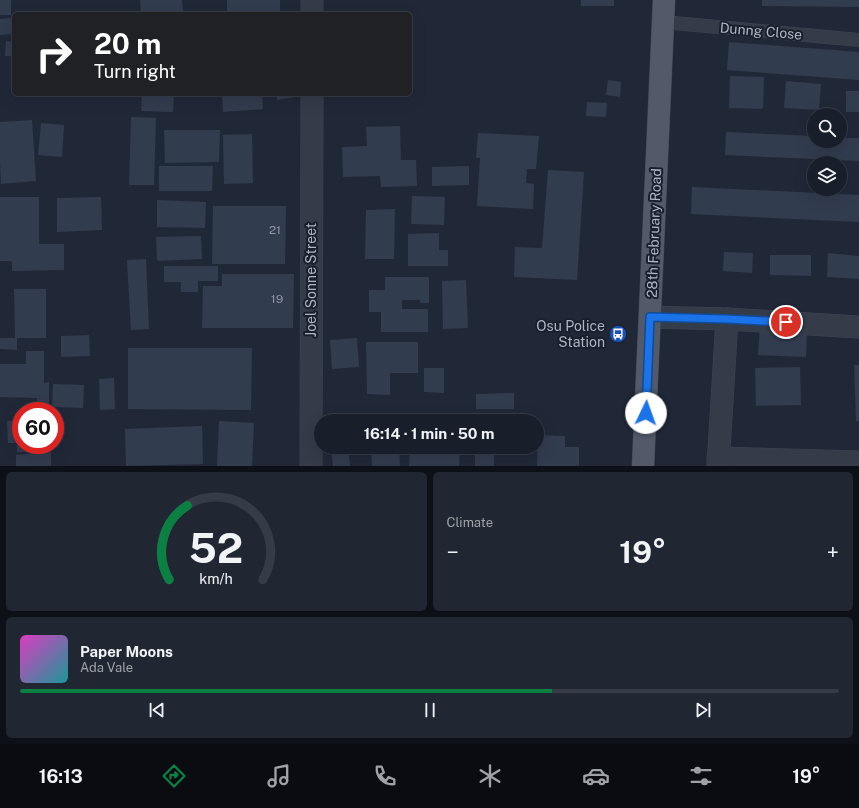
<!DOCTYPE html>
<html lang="en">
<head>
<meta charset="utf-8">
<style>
  body { margin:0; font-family:"Public Sans",sans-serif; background:#212732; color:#f1f3f6; height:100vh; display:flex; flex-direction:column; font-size:15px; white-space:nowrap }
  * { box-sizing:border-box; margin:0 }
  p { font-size:13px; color:#9fa2a8 }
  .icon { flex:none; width:22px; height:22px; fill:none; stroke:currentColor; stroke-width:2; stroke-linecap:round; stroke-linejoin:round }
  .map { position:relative; height:466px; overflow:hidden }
  .panel { display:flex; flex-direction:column; gap:6px; padding:6px; background:#0d1017; flex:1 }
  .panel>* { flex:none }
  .banner { position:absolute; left:12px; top:12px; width:400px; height:84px; border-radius:6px; box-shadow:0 4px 16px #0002,0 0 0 1px #363c47; background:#202124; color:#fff; overflow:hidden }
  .buttons { position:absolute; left:807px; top:108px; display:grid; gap:8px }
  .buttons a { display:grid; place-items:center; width:40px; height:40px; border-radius:50%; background:#181e2a; box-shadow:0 4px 16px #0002,0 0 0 1px #363c47; font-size:20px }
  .speed { position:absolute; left:12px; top:402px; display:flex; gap:8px; font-size:20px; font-weight:700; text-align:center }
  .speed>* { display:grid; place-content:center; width:52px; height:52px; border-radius:50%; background:#181e2a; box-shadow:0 4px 16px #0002,0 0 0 1px #363c47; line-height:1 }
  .speed .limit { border:6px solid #d22; background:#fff; color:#111 }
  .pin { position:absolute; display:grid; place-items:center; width:34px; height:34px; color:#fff; margin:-17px; border:2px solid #fff; border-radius:50%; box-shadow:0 1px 4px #0007 }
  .me { position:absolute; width:44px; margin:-22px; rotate:3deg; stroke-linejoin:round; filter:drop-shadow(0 0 3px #0008) }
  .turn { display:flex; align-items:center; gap:14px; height:84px; padding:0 16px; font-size:18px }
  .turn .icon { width:52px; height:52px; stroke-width:2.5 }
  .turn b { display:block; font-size:28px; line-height:34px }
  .big { font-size:30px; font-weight:700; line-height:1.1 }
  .panel .widget { flex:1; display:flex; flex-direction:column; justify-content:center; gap:6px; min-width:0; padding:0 14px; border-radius:6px; background:#212732 }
  .panel .dial { align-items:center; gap:0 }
  .dial svg { height:104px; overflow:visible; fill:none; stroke:#363c47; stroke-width:7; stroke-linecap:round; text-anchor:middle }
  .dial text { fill:#f1f3f6; stroke:none }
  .song { display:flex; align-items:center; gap:12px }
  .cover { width:48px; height:48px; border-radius:6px; background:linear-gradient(135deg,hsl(310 70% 55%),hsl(180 70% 35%)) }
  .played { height:4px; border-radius:2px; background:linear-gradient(90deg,#0b8043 65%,#363c47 65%) }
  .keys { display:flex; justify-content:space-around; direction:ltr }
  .heat { display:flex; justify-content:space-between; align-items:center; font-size:22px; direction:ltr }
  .panel .tiles { flex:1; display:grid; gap:6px; grid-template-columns:1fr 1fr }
  .widget:last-child { grid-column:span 2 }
  .trip { position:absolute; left:314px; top:414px; width:230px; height:40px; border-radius:20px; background:#181e2a; box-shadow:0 4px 16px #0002,0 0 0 1px #363c47; font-weight:700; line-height:40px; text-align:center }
  .dock { display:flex; height:64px; justify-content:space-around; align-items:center; background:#0a0c11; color:#9fa2a8 }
  .dock .icon { width:28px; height:28px }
  .dock .current { color:#0b8043 }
  .dock b { font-size:18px; color:#f1f3f6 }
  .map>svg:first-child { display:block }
  .building { fill:#323c4f }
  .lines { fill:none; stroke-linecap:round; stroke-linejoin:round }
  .lane-casing { stroke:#3d4452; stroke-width:14 }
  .street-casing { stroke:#3d4452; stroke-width:23 }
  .primary-casing { stroke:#3d4452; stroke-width:23 }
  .lane { stroke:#343b49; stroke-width:13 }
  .street { stroke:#343b49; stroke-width:22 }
  .primary { stroke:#525969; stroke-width:22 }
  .route-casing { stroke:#114b97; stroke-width:10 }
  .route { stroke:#1a73e8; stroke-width:7 }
  .labels { text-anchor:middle; stroke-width:4; stroke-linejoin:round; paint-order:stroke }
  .number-label { font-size:12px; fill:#8d95a6 }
  .street-label { font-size:14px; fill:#aeb5c5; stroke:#19202d }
  .poi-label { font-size:14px; fill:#aeb5c5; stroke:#19202d; text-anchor:end }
</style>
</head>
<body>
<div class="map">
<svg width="859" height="466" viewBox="0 0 859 466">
  <rect width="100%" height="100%" fill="#202838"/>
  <g class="building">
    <rect x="0" y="0" width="11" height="15"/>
    <path d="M140,0H182L183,11L141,14Z"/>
    <rect x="227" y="0" width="53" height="14"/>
    <rect x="581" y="0" width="33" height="6"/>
    <path d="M762,0H859V7L762,6Z"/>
    <path d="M14,18V34L0,35V19Z"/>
    <path d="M6,41L14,42V56H5Z"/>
    <path d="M729,42L859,52V80L727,70Z"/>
    <path d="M730,76L764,77L763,109L729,108Z"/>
    <path d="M608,80L621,82L620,97L606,95Z"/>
    <path d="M786,81L821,84L819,110L784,108Z"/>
    <rect x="846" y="91" width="13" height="21"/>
    <path d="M142,94H174L173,112L141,111Z"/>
    <path d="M222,94H262L263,109L223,112Z"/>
    <path d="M277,94H295L296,97L277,100Z"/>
    <path d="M587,102L607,103L606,117L586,116Z"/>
    <path d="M131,117L156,118L154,185H129Z"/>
    <path d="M32,120L36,181L1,184L0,161V122Z"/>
    <path d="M41,123L64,125L62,157L38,155Z"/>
    <path d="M400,126L401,160H416L417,186L381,187L380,176L343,177L342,147L367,146L366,127Z"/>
    <path d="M164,130H220L219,162L165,163Z"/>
    <path d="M726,132L814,136V141H840V138H859V161L725,155Z"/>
    <path d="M478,133L539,136L536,169H527L526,183L534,184L533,209L477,206L480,158H476Z"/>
    <path d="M252,134L253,183L224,184L223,135Z"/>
    <path d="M159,166H213L212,191H159Z"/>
    <path d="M469,166V185L432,186V167Z"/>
    <path d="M548,170L584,172L577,280L514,277L515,247L542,248Z"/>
    <path d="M692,187L859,195V222L691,214Z"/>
    <path d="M412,196L445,197L444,225L411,224Z"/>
    <path d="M0,197H39V244H64V270L12,271V261H0Z"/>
    <path d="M101,197L102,230L57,232V198Z"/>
    <path d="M157,200L206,202L205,228L157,227Z"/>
    <path d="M213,206H286L285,264H212Z"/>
    <path d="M395,209L394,259H365L366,210Z"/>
    <path d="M439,233V250H448V266H408V234Z"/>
    <path d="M201,236L202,259L157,261L156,237Z"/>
    <path d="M724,252L753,253L752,273L723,271Z"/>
    <path d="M828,253L859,256V279L827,277Z"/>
    <path d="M770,255H811V276L770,275Z"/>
    <path d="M146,259L149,329L131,330L127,260Z"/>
    <path d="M164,266H218V281H198V292H181V282H164Z"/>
    <path d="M222,274H294L293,328H202L203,286H222Z"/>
    <path d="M385,277H429V303H420V300H402V309H428V332H381V312H369V290H385Z"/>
    <path d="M466,280L468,328L443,329L442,281Z"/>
    <path d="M14,289H46V338H17V350L0,349V338H15Z"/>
    <path d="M760,326L807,328L806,357L758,355Z"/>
    <path d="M89,335L90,356L61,357V336Z"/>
    <path d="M357,338L359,367L332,369L330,340Z"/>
    <path d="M366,342H418V373H390V395L367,394Z"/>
    <path d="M128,348H252L251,410L128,409Z"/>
    <path d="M26,351H44V383L49,382V407H37V398L0,397V364H26Z"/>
    <path d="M854,365H859V421H856Z"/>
    <path d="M800,367L801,405L756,406L755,368Z"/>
    <path d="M424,368H444V393L424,392Z"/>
    <path d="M114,378L115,409L100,410L99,379Z"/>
    <path d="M53,384L84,385L83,408L52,407Z"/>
    <path d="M514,393V409H476V394Z"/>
    <path d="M21,420V445H45V451L17,452V443H8L7,421Z"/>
    <path d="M219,421L254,423L252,466H217Z"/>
    <path d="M202,426L203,464L126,466L125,429Z"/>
    <path d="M538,435L565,436V447H579V466H537Z"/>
    <path d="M331,447H348L350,466H333Z"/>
    <path d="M371,447H399L400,466H372Z"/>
    <path d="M410,447L460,448L459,466H409Z"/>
    <rect x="475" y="447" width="19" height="19"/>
    <path d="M51,452V466H16V455Z"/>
  </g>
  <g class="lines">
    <defs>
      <path id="lane" d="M663,22L859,40"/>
      <g id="street">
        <path d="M312,14V0"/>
        <path d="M650,317L727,319L859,327"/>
        <path d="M718,458L859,462"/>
        <path d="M311,466L312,94"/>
        <path d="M718,466L727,319"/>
      </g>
      <path id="primary" d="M643,466L664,0"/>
    </defs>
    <use href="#lane" class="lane-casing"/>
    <use href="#street" class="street-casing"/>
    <use href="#primary" class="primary-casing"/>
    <use href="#lane" class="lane"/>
    <use href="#street" class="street"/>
    <use href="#primary" class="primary"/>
  </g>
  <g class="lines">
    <defs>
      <path id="route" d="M646,413L650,317L727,319L786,322"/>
    </defs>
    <use href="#route" class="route-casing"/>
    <use href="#route" class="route"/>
  </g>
  <defs>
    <symbol id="bus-disc" viewBox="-11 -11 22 22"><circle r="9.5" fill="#1a4fb4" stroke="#19202d"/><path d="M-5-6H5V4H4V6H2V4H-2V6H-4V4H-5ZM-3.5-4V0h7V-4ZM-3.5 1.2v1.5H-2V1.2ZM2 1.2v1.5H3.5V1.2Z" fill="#fff"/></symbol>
  </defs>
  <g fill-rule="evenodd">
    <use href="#bus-disc" x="608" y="324" width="20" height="20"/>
  </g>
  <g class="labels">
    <g class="number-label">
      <text x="275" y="234">21</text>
      <text x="277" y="303">19</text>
    </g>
    <g class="street-label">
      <text transform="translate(761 31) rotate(5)" y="5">Dunng Close</text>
      <text transform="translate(654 233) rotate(-88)" y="5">28th February Road</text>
      <text transform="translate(311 280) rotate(-90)" y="5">Joel Sonne Street</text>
    </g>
    <g class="poi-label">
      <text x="605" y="331">Osu Police<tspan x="605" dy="16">Station</tspan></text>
    </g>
  </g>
</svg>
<div class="buttons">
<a><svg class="icon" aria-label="search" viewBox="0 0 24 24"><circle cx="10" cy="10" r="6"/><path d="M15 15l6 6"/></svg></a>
<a><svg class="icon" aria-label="layers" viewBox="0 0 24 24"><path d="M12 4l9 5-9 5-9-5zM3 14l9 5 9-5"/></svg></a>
</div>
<div class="speed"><div class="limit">60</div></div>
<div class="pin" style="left:786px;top:322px;background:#d93025"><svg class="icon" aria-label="arrive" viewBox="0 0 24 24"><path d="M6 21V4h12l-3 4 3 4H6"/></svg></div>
<svg class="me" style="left:646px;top:413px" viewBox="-20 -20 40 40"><circle r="19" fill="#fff"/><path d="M0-13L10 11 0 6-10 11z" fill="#1a73e8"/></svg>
<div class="trip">16:14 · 1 min · 50 m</div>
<div class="banner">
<div class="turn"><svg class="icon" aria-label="right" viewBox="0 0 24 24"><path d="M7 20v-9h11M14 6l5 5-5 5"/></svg><div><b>20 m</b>Turn right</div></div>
</div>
</div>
<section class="panel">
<div class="tiles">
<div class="widget dial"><svg viewBox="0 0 100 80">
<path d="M14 69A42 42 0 1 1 86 69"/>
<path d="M14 69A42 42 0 0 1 28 12" stroke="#0b8043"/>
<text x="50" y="56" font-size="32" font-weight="700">52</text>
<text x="50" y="72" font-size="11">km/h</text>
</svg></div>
<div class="widget"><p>Climate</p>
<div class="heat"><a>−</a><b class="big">19°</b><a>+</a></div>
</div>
<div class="widget">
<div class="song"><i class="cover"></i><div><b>Paper Moons</b><p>Ada Vale</p></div></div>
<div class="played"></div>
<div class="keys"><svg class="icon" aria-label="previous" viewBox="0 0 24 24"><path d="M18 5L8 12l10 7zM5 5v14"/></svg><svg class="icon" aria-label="pause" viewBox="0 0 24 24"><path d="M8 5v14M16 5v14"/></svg><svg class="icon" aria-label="next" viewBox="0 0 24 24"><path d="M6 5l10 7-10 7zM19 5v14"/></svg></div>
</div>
</div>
</section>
<nav class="dock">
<b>16:13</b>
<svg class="icon current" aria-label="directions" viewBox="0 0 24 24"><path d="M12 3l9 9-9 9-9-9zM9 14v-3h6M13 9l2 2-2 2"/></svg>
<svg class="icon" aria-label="music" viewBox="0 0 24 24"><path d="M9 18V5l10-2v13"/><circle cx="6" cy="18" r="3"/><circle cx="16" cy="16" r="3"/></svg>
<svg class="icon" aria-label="phone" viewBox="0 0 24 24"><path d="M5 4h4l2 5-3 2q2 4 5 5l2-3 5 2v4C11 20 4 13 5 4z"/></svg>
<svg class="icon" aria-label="climate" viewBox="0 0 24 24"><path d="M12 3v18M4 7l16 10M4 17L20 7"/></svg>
<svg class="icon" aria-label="car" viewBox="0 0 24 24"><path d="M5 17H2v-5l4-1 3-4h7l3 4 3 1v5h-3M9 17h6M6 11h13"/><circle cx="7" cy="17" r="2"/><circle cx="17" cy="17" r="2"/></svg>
<svg class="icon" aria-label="filters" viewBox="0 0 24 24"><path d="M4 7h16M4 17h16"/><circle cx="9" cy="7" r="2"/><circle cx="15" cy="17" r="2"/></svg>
<b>19°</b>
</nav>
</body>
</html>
